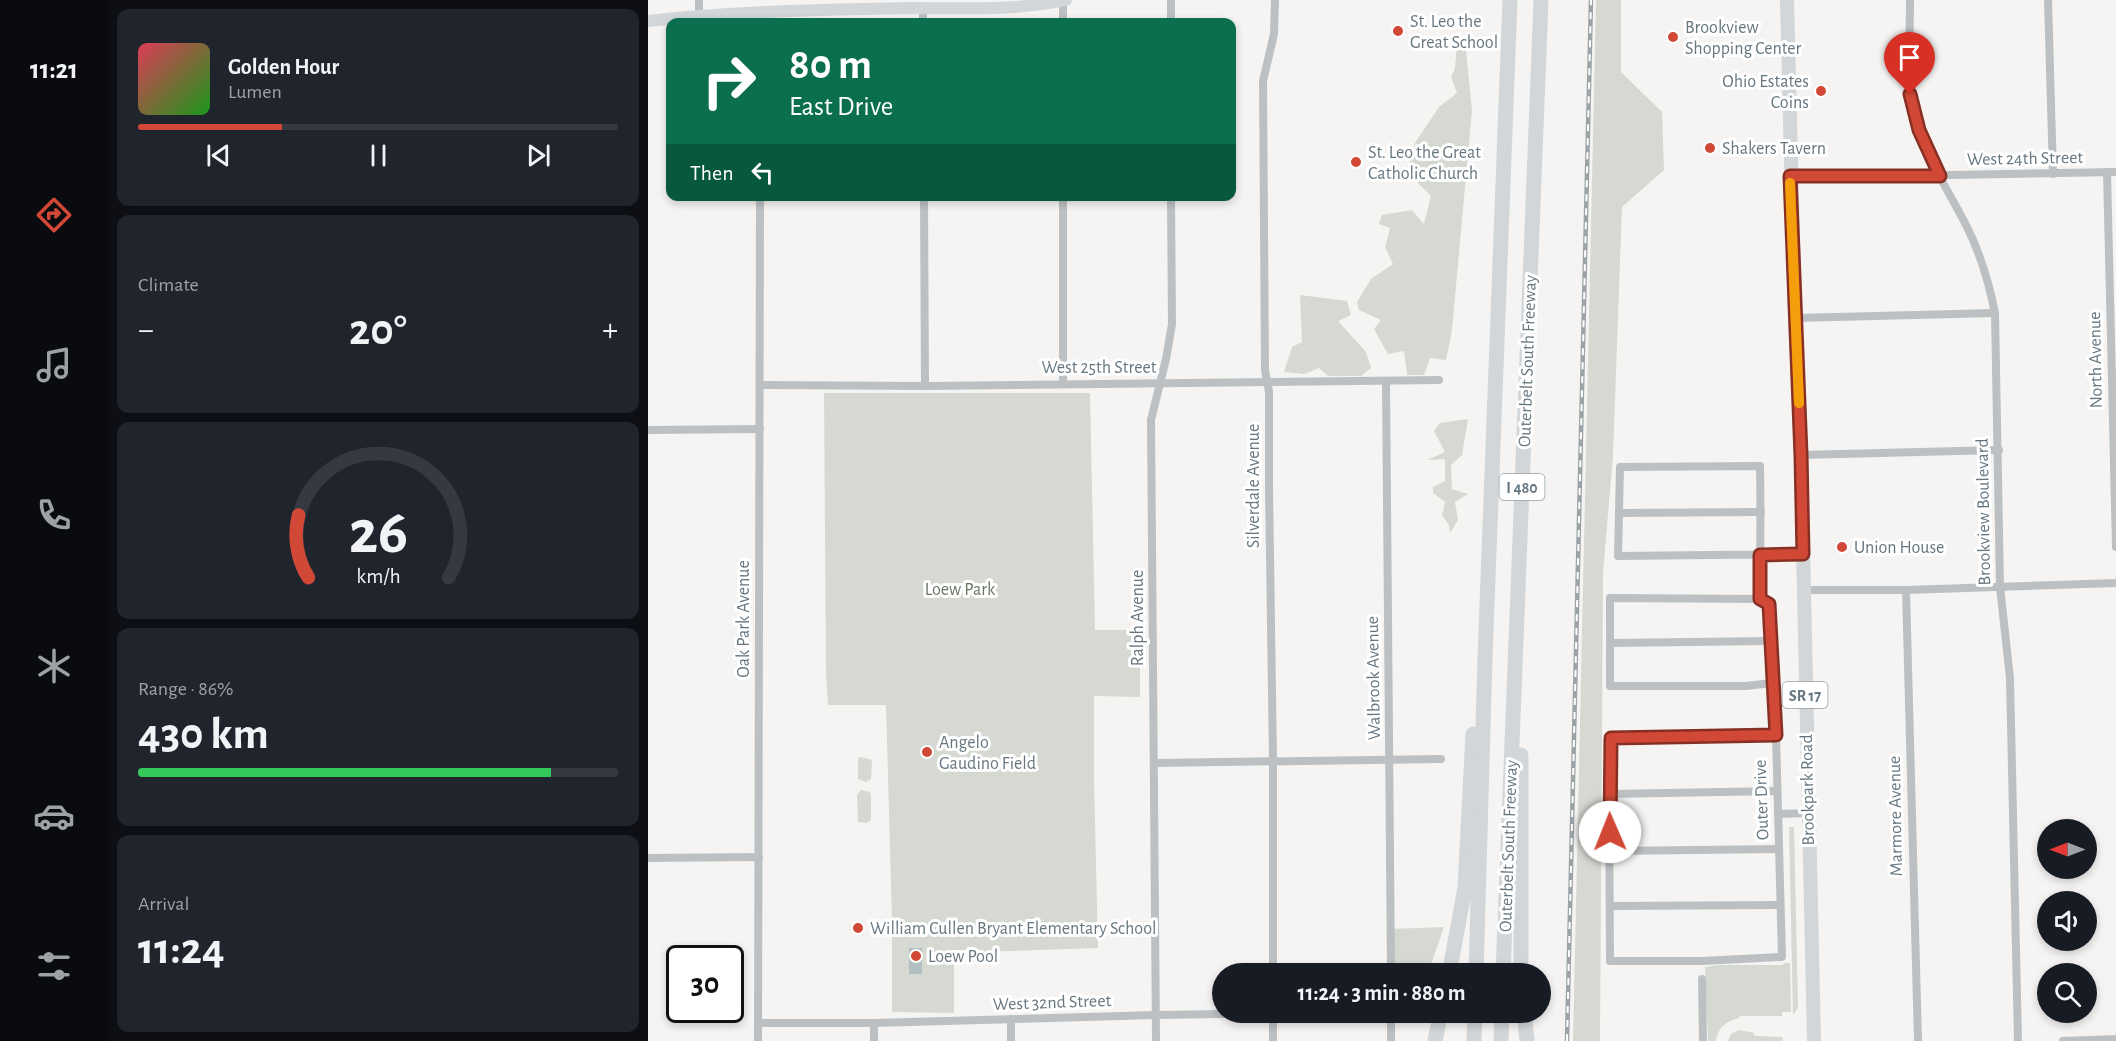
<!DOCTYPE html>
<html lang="en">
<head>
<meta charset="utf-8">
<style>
  body { margin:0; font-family:"Alegreya Sans",sans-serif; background:#20242c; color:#f1f3f6; height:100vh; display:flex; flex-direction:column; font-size:22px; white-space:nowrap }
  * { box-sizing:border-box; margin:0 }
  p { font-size:20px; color:#9ea1a6 }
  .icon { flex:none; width:33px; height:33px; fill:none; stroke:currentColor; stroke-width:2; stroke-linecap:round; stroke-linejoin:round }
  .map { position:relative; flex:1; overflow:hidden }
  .side { display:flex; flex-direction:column; gap:9px; padding:9px; background:#0d0f14; width:540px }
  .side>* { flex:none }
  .top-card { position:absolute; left:18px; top:18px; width:570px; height:183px; border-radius:12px; box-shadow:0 3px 9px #0003; background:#0b6e4f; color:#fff; overflow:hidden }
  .needle { width:39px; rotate:270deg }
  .buttons { position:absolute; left:1389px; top:819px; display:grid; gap:12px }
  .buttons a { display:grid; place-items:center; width:60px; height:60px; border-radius:50%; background:#171b24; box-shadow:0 3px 9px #0003; font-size:30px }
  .speed { position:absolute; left:18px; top:945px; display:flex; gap:12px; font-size:30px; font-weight:700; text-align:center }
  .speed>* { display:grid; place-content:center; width:78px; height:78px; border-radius:50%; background:#171b24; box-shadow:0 3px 9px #0003; line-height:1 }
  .speed .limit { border:3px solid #111; border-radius:9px; background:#fff; color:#111 }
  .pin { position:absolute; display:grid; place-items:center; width:51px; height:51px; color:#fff; margin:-62px -26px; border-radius:50% 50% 50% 0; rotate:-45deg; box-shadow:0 0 6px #0007 }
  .pin .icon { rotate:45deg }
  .me { position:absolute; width:66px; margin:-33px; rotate:359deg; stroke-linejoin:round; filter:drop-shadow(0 0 4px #0008) }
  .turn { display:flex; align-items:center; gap:21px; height:126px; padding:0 24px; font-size:27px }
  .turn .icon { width:78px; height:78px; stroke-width:2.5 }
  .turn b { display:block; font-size:42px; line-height:51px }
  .then { display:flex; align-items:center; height:57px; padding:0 24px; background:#0003; gap:12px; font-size:22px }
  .big { font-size:45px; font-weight:600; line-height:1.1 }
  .side .tile { flex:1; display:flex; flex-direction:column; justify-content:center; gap:9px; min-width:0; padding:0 21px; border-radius:12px; background:#20242c }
  .side .dial { align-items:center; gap:0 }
  .dial svg { height:156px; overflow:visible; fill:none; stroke:#363941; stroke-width:7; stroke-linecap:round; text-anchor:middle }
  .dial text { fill:#f1f3f6; stroke:none }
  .song { display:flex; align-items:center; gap:18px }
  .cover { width:72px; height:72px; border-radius:9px; background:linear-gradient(135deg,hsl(350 70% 55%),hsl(120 70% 35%)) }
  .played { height:6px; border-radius:3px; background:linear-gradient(90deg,#d14836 30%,#363941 30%) }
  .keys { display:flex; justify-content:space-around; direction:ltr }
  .heat { display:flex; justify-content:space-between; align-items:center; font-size:33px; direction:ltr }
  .charge { height:9px; border-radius:4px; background:linear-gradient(90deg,#34c759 86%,#363941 0) }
  .trip { position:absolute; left:564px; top:963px; width:339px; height:60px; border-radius:30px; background:#171b24; box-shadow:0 3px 9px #0003; font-weight:600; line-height:60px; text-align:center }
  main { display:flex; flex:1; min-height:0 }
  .dock { display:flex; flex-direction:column; width:108px; justify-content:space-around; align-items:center; background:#090b0e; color:#9ea1a6 }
  .dock .icon { width:42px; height:42px }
  .dock .active { color:#d14836 }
  .dock b { font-size:27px; color:#f1f3f6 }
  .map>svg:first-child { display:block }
  .green { fill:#d5d9d1 }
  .water { fill:#b2c0c2 }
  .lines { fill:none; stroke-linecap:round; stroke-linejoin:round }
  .minor { stroke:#bcc0c3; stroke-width:8 }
  .secondary { stroke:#d2d6d9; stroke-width:12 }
  .primary { stroke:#d2d6d9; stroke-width:14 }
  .motorway { stroke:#d2d6d9; stroke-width:15 }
  .rail-casing { stroke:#9ca3a7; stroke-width:4.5 }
  .rail { stroke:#fff; stroke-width:2; stroke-dasharray:7; stroke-linecap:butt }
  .route-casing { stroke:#882f23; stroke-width:15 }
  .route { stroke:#d14836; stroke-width:10 }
  .slow { stroke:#f59e0b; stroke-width:10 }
  .poi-dot { fill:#d14836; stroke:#fff; stroke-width:2 }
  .labels { text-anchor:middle; stroke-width:6; stroke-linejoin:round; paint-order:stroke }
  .shield { fill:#fff; stroke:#95a0a6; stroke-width:1.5 }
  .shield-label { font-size:16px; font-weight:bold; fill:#677780 }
  .poi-label { font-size:18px; fill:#677780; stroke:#fff; text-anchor:start }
  .street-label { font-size:18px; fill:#677780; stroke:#fff }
  .park-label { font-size:18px; fill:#6b7765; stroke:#fff }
</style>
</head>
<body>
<main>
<nav class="dock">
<b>11:21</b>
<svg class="icon active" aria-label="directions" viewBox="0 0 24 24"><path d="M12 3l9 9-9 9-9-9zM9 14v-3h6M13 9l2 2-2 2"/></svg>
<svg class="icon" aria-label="music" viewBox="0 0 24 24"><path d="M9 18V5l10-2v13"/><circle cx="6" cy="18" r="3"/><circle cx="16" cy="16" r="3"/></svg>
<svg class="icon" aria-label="phone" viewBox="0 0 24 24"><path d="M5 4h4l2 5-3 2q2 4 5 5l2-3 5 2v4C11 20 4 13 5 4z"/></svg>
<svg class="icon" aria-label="climate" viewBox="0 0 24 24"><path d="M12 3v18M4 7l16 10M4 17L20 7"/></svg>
<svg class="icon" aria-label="car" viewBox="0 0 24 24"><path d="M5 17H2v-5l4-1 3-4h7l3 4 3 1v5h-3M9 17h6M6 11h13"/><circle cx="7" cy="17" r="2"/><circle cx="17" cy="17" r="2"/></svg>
<svg class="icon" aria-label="filters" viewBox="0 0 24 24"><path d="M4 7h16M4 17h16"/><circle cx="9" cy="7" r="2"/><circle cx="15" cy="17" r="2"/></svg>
</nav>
<section class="side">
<div class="tile">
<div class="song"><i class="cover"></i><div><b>Golden Hour</b><p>Lumen</p></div></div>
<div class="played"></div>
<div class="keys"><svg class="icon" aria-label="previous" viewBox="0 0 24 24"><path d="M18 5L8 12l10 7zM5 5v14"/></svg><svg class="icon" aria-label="pause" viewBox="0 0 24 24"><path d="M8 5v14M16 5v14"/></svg><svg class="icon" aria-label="next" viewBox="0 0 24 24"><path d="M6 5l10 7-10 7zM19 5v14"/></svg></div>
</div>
<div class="tile"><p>Climate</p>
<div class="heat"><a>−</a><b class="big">20°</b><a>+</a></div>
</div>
<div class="tile dial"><svg viewBox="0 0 100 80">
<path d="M14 69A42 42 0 1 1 86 69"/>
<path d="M14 69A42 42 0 0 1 9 37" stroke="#d14836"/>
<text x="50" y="56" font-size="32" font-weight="700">26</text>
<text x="50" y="72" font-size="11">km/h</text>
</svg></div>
<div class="tile"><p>Range · 86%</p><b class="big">430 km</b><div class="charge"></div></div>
<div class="tile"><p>Arrival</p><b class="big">11:24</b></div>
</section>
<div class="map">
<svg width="1468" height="1041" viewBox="0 0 1468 1041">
  <rect width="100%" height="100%" fill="#f5f4f2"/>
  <g class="green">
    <path d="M948,0H973V72L1014,112L1016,170L974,207L965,456L955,573L952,1041H925Z"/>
    <path d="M809,44L818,51L824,110L804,330L798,360L782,358L776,375H759L756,351L740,354L726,329L733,320L711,310L709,302L723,279L745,264L737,247L742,228L731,224L734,215L764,210L776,224L783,196L759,172L767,143L791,107L809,93L803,77L807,68Z"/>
    <path d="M652,295L699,301L703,315L690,321L718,352L723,368L713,376H680L671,368L657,374L636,372L644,347L654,342Z"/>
    <path d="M176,393H442L447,630H492V697L446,696V780L450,948L306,953V1013L244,1012V920L238,705H180L178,674Z"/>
    <path d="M820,419L814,455L803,465L804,489L820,494L807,502L810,520L802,533L801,525L794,515L797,502L785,493V487L797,481V459L779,460L797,452L786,431L792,423Z"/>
    <path d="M213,757L224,760L223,779L218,782L210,779V758Z"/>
    <path d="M213,790L222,792L223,795V820L219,823L210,822L209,795Z"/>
    <path d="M1141,827H1146L1150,1008L1145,1015Z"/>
    <path d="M796,927L780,973H743V929Z"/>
    <path d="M1137,963H1142L1143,1012H1134V1016H1092L1091,1018C1078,1021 1070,1027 1068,1041H1060L1057,967L1071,965H1134Z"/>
    <path d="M1091,1030L1106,1033L1105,1035L1109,1036L1134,1037L1135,1041H1144H1080L1083,1034Z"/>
  </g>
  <rect class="water" x="261" y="948" width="13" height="26"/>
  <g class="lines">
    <g class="minor">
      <path d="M51,0V15"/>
      <path d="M523,0V22"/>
      <path d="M1262,0C1262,43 1258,87 1270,128C1280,161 1303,195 1319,227C1333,255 1341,283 1347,313L1352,587L1362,678L1370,1041"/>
      <path d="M1400,0L1405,174"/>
      <path d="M275,8V22"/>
      <path d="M415,22V1"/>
      <path d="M1459,172L1468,547"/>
      <path d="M1142,176L1303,175L1468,172"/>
      <path d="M276,196L277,386"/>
      <path d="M415,196V384"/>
      <path d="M1147,318L1347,313"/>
      <path d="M738,381L743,974"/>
      <path d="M112,385L277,386L791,380"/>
      <path d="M0,430L112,429"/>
      <path d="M1153,455L1351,450"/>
      <path d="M971,513L1113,512"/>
      <path d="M1155,590H1258L1468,583"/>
      <path d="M1258,590L1270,1041"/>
      <path d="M1112,599L962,598V686H1098L1124,683"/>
      <path d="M962,643L1121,641"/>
      <path d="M1128,735L963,738L961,794L962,961H1054L1134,957L1128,735L1121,604L1112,599C1112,555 1113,511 1112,466L972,467L970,556L1155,554"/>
      <path d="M506,763L793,759"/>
      <path d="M961,794L1129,791"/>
      <path d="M1130,814L1160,813"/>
      <path d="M962,851L1131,849"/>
      <path d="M0,858L111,857"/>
      <path d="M963,906L1132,905"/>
      <path d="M625,974V761L621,487V392L617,370L615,81L626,34L627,0"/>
      <path d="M1054,979L1055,1041"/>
      <path d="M625,1012V1041"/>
      <path d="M363,1019V1041"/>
      <path d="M111,1023H226L508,1015L699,1012"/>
      <path d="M110,1041L112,196"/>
      <path d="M226,1041V1023"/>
      <path d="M508,1041L503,420L518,359L524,324L523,196"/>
      <path d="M743,1041V1012"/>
      <path d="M1415,1041L1468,1039"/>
    </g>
    <path class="secondary" d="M0,21C87,11 174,10 262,8C313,8 367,11 418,0"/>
    <path class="primary" d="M1139,0L1147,318L1153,455L1166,1041"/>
    <g class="motorway">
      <path d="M801,974L817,888L825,734"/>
      <path d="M828,974L837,657L862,0"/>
      <path d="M855,974L893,0"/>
      <path d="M873,974V755"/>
      <path d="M876,1012L879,1041"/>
      <path d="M787,1041L793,1012"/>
      <path d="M826,1041L827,1012"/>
      <path d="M853,1041L854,1012"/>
    </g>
    <defs>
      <path id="rail" d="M919,1041L943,0"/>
    </defs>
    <use href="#rail" class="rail-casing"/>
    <use href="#rail" class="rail"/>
  </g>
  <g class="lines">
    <defs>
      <path id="route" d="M962,832L963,738L1128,735L1121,604L1112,599V555L1155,554L1153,455L1142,176H1292L1271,130L1262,94"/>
    </defs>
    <use href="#route" class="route-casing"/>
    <use href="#route" class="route"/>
    <path class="slow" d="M1142,183L1151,403"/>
  </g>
  <g class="poi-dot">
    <circle cx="750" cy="31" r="6"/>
    <circle cx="1025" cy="37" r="6"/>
    <circle cx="1173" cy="91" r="6"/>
    <circle cx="1062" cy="148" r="6"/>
    <circle cx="708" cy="162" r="6"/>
    <circle cx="1194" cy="547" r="6"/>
    <circle cx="279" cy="752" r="6"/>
    <circle cx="210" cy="928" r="6"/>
    <circle cx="268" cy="956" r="6"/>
  </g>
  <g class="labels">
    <g class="shield">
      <rect x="851.5" y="474" width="45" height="26" rx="4.5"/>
      <rect x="1134.5" y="682" width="45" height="26" rx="4.5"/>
    </g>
    <g class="shield-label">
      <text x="874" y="493">I 480</text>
      <text x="1157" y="701">SR 17</text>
    </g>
    <g class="poi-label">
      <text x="762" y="27">St. Leo the<tspan x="762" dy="21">Great School</tspan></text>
      <text x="1037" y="33">Brookview<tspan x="1037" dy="21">Shopping Center</tspan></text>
      <text x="1161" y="87" text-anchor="end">Ohio Estates<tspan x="1161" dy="21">Coins</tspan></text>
      <text x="1074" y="154">Shakers Tavern</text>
      <text x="720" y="158">St. Leo the Great<tspan x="720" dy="21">Catholic Church</tspan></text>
      <text x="1206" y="553">Union House</text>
      <text x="291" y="748">Angelo<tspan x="291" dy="21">Gaudino Field</tspan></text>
      <text x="222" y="934">William Cullen Bryant Elementary School</text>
      <text x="280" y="962">Loew Pool</text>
    </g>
    <g class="street-label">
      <text transform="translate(1377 158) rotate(-1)" y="6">West 24th Street</text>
      <text transform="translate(1447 360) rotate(-91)" y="6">North Avenue</text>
      <text transform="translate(879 361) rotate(-88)" y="6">Outerbelt South Freeway</text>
      <text x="451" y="373">West 25th Street</text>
      <text transform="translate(605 486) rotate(-90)" y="6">Silverdale Avenue</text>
      <text transform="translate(1335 512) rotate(-91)" y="6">Brookview Boulevard</text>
      <text transform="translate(489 618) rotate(-90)" y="6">Ralph Avenue</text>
      <text transform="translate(95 619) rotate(-90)" y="6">Oak Park Avenue</text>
      <text transform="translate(725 678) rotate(-91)" y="6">Walbrook Avenue</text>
      <text transform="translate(1159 790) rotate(-91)" y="6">Brookpark Road</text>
      <text transform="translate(1113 800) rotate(-92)" y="6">Outer Drive</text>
      <text transform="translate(1247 816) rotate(-91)" y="6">Marmore Avenue</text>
      <text transform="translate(860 846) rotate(-88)" y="6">Outerbelt South Freeway</text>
      <text transform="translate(404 1002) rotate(-2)" y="6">West 32nd Street</text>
    </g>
    <g class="park-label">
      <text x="312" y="595">Loew Park</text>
    </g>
  </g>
</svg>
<div class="buttons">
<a><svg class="needle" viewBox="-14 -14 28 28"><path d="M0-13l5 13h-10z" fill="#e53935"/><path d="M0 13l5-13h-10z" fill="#9ea1a6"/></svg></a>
<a><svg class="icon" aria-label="sound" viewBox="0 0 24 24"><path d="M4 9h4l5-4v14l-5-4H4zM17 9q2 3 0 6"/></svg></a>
<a><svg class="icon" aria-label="search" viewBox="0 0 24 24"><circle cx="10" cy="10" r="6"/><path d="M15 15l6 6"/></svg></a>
</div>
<div class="speed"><div class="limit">30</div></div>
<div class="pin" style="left:1262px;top:94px;background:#d93025"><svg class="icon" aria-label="arrive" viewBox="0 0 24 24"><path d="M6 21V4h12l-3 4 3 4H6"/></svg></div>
<svg class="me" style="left:962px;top:832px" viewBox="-20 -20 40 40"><circle r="19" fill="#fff"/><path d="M0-13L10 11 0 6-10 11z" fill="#d14836"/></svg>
<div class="trip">11:24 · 3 min · 880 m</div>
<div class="top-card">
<div class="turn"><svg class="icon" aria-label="right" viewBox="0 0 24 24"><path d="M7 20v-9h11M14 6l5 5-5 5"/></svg><div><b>80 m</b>East Drive</div></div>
<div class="then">Then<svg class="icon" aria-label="left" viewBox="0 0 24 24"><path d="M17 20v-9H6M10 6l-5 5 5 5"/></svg></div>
</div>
</div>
</main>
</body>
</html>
